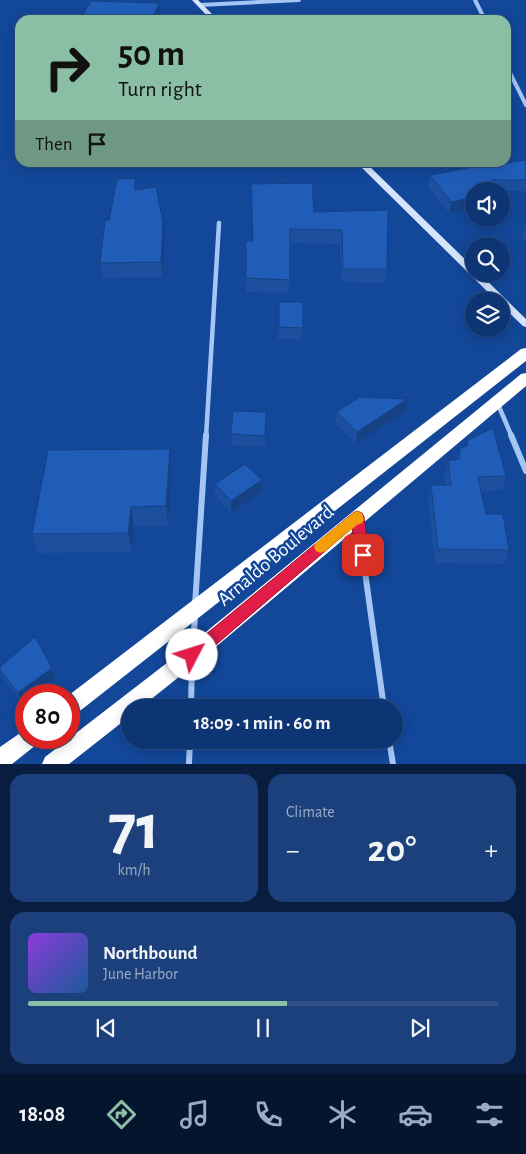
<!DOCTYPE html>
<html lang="en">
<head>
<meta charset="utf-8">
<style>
  body { margin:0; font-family:"Alegreya Sans",sans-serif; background:#1c407b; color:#f1f3f6; height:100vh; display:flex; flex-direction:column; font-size:19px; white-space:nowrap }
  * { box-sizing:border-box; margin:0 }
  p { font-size:16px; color:#9babc4 }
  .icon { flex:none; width:28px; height:28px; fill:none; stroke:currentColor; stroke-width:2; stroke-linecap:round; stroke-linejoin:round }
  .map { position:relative; height:764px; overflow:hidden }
  .panel { display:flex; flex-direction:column; gap:10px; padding:10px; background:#081d3f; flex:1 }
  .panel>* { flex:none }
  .banner { position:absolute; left:15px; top:15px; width:496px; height:152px; border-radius:15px; box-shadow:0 2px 12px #0003,0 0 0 1px #2e5085; background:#8abfa5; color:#111; overflow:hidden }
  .controls { position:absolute; left:465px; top:182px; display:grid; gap:10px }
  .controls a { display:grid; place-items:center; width:45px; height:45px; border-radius:50%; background:#0e3573; box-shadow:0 2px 12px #0003,0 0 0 1px #2e5085; font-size:25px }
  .speed { position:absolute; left:15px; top:684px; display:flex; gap:10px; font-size:25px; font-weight:700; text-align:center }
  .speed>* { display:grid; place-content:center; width:65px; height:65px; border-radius:50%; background:#0e3573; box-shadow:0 2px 12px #0003,0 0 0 1px #2e5085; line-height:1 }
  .speed .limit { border:8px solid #d22; background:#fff; color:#111 }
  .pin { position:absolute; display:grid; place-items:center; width:42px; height:42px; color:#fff; margin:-21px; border-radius:10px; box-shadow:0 2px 8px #0006 }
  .me { position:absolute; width:55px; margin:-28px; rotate:50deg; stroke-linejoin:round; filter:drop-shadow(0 0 4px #0008) }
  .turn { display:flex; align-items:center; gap:18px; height:105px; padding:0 20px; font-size:22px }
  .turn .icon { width:65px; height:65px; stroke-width:2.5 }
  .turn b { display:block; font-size:35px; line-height:42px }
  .then { display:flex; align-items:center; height:48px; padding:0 20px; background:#0003; gap:10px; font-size:19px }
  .big { font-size:38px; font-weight:600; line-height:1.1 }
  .panel .widget { flex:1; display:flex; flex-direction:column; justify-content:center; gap:8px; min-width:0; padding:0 18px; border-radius:15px; background:#1c407b }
  .panel .dial { align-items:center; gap:0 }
  .dial b { font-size:65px; line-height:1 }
  .song { display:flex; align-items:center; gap:15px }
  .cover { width:60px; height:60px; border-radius:8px; background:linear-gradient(135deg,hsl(270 70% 55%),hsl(210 70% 35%)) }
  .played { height:5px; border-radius:2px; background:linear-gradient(90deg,#8abfa5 55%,#2e5085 55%) }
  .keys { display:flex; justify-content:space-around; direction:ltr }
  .heat { display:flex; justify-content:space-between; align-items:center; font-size:28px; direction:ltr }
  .panel .tiles { flex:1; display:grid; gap:10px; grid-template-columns:1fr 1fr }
  .widget:last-child { grid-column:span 2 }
  .trip { position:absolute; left:121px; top:699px; width:282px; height:50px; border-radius:25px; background:#0e3573; box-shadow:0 2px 12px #0003,0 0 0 1px #2e5085; font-weight:600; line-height:50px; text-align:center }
  .menu { display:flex; height:80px; justify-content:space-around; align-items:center; background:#06152e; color:#9babc4 }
  .menu .icon { width:35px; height:35px }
  .menu .on { color:#8abfa5 }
  .menu b { font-size:22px; color:#f1f3f6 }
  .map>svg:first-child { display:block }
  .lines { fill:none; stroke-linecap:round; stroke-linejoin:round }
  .street-far2 { stroke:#a5c5f4; stroke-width:4 }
  .street-far1 { stroke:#a5c5f4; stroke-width:4.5 }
  .street { stroke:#a5c5f4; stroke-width:6 }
  .secondary { fill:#d5e4fd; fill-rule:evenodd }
  .highway { fill:#fff; fill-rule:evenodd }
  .wall { fill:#1c509f }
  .shaded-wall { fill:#164182 }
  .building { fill:#205db9; stroke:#164182 }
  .route { fill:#e11d48; stroke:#92132f }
  .slow { fill:#f59e0b }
  .labels { text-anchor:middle; stroke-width:5; stroke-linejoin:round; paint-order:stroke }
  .street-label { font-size:20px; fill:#fff; stroke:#124799 }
</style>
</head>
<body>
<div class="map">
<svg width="526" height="764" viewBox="0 0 526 764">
  <rect width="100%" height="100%" fill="#124799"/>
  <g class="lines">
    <g class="street-far2">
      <path d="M475,0L485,20"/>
      <path d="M200,5L299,0"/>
      <path d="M506,65L526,105"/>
    </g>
    <g class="street-far1">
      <path d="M497,402L512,437"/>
      <path d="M206,437L219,223"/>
    </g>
    <g class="street">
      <path d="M511,435L526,471"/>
      <path d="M358,522L384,708"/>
      <path d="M195,605L206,435"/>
      <path d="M193,647L195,616"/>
      <path d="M191,708L192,661"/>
      <path d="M389,740L393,764"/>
      <path d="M189,764L190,740"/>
    </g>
    <g class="secondary">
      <path d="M192,0H198L218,20H211Z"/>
      <path d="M356,162H365L474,268V274H480L526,319V327L523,326L501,305V301H497Z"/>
    </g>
    <g class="highway">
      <path d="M526,348V361L76,714L69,717V695L521,349Z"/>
      <path d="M526,373V386L199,661L140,708H130V716L69,764H42L45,757L185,649L521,374Z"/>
      <path d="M26,729V738H39L36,745L12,764H0V747Z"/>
    </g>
  </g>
  <g class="wall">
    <path d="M526,161V191H474V208L449,213L428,187L430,175Z"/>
    <path d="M135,178L136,190L163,222L165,237L163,277L103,278L100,263L109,220Z"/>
    <path d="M388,210L387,269L385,283L342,282L340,244L290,243L289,293L246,292V278L252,241L314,212Z"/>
    <path d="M526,223V240L522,238Z"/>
    <path d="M279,302L303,328L302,339H278Z"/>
    <path d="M407,399L405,411L356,444L335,423L336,412Z"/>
    <path d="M266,412L265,447L231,445V434Z"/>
    <path d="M170,449L172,469L168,526H134L132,552L38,553L32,534Z"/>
    <path d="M459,449L506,476L502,490L481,492L486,514L509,550L504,564L435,563L428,499L431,485H446L444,476L448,461L457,459Z"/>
    <path d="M262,480V492L231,513L215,495V484Z"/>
    <path d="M0,667L52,668L55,678L33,695H26L22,703L3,678L0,671Z"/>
  </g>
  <g class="shaded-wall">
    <path d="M159,3L160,17L159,20H152Z"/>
    <path d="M474,197V208L449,213L451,202Z"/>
    <path d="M163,222L165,237L163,277L161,262Z"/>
    <path d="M407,399L405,411L356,444L357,432Z"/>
    <path d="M266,412V424L265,447V436Z"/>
    <path d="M170,449L172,469L168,526L166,506Z"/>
    <path d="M262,480V492L231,513V501Z"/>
    <path d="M131,507L134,526L132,552L128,533Z"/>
    <path d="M52,668L55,678L33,695H26V700L22,703L18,693Z"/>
  </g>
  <g class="building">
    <path d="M91,1L159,3L152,20H80Z"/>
    <path d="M525,160L526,161V180H492L499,191H474V197L451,202L430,175L483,165L484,167Z"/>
    <path d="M135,178V190L156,187L163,222L161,262L100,263L105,220H109L117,179Z"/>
    <path d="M312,183L314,212L388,210L387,269H343L342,230L290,229V280L246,278V241H253L251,184Z"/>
    <path d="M279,302H303V328L279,327Z"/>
    <path d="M360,397L407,399L357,432L336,412Z"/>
    <path d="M233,411L266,412L265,436L231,434Z"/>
    <path d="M493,428L506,476L478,477L486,514H503L509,550L438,549L431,485H451L448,461L460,459L459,449L467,446L468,440Z"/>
    <path d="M170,449L166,506L131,507L128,533L32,534L48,450Z"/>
    <path d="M245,464L262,480L231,501L215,484Z"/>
    <path d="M35,637L52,668L18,693L0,670V667Z"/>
  </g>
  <path class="route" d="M357,511L362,513L364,517L369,555L367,559L363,561L358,559L352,528L198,660L192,662L187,660L185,655L187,650L353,513Z"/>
  <path class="slow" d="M357,511L362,513L364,520L362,523L357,525L325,551L321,553L316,551L314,547L316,543L353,513Z"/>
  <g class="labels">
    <g class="street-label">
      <text transform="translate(275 555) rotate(-40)" y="7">Arnaldo Boulevard</text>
    </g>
  </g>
</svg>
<div class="controls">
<a><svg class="icon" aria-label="sound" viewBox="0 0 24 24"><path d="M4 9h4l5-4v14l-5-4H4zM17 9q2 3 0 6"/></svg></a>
<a><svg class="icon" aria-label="search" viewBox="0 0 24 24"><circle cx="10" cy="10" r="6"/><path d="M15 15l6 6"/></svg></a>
<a><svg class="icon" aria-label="layers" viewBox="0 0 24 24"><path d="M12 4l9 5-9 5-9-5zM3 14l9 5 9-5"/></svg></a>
</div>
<div class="speed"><div class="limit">80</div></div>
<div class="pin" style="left:363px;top:555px;background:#d93025"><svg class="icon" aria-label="arrive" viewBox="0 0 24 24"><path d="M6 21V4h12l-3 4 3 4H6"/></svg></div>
<svg class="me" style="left:192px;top:655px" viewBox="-20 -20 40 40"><circle r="19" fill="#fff"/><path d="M0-13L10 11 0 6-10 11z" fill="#e11d48"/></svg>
<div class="trip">18:09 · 1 min · 60 m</div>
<div class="banner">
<div class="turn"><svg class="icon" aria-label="right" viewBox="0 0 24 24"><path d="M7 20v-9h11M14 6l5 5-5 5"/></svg><div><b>50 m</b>Turn right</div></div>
<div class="then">Then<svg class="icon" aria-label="arrive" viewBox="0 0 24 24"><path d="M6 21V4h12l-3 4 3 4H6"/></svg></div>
</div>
</div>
<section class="panel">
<div class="tiles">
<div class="widget dial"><b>71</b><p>km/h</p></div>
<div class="widget"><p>Climate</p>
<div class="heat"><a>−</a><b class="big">20°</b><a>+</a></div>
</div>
<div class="widget">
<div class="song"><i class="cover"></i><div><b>Northbound</b><p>June Harbor</p></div></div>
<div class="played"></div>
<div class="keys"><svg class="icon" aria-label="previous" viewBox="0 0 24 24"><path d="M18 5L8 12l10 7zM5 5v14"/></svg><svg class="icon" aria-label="pause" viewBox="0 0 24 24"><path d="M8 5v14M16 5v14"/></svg><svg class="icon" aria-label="next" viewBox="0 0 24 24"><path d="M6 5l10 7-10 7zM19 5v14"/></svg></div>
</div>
</div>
</section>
<nav class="menu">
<b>18:08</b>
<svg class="icon on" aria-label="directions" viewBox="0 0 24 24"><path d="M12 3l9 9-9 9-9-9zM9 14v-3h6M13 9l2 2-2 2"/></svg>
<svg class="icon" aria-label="music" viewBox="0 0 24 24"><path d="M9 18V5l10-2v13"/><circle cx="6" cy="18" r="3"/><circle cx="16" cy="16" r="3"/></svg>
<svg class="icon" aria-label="phone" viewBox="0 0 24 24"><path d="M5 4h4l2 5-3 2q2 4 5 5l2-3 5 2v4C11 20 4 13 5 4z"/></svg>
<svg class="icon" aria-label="climate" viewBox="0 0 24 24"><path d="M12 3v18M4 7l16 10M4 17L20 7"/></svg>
<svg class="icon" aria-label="car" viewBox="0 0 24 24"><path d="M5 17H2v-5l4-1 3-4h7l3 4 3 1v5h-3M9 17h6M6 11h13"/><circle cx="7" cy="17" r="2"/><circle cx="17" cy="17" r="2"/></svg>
<svg class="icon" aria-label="filters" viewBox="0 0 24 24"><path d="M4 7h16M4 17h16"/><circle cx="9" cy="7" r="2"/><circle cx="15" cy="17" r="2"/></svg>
</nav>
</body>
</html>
